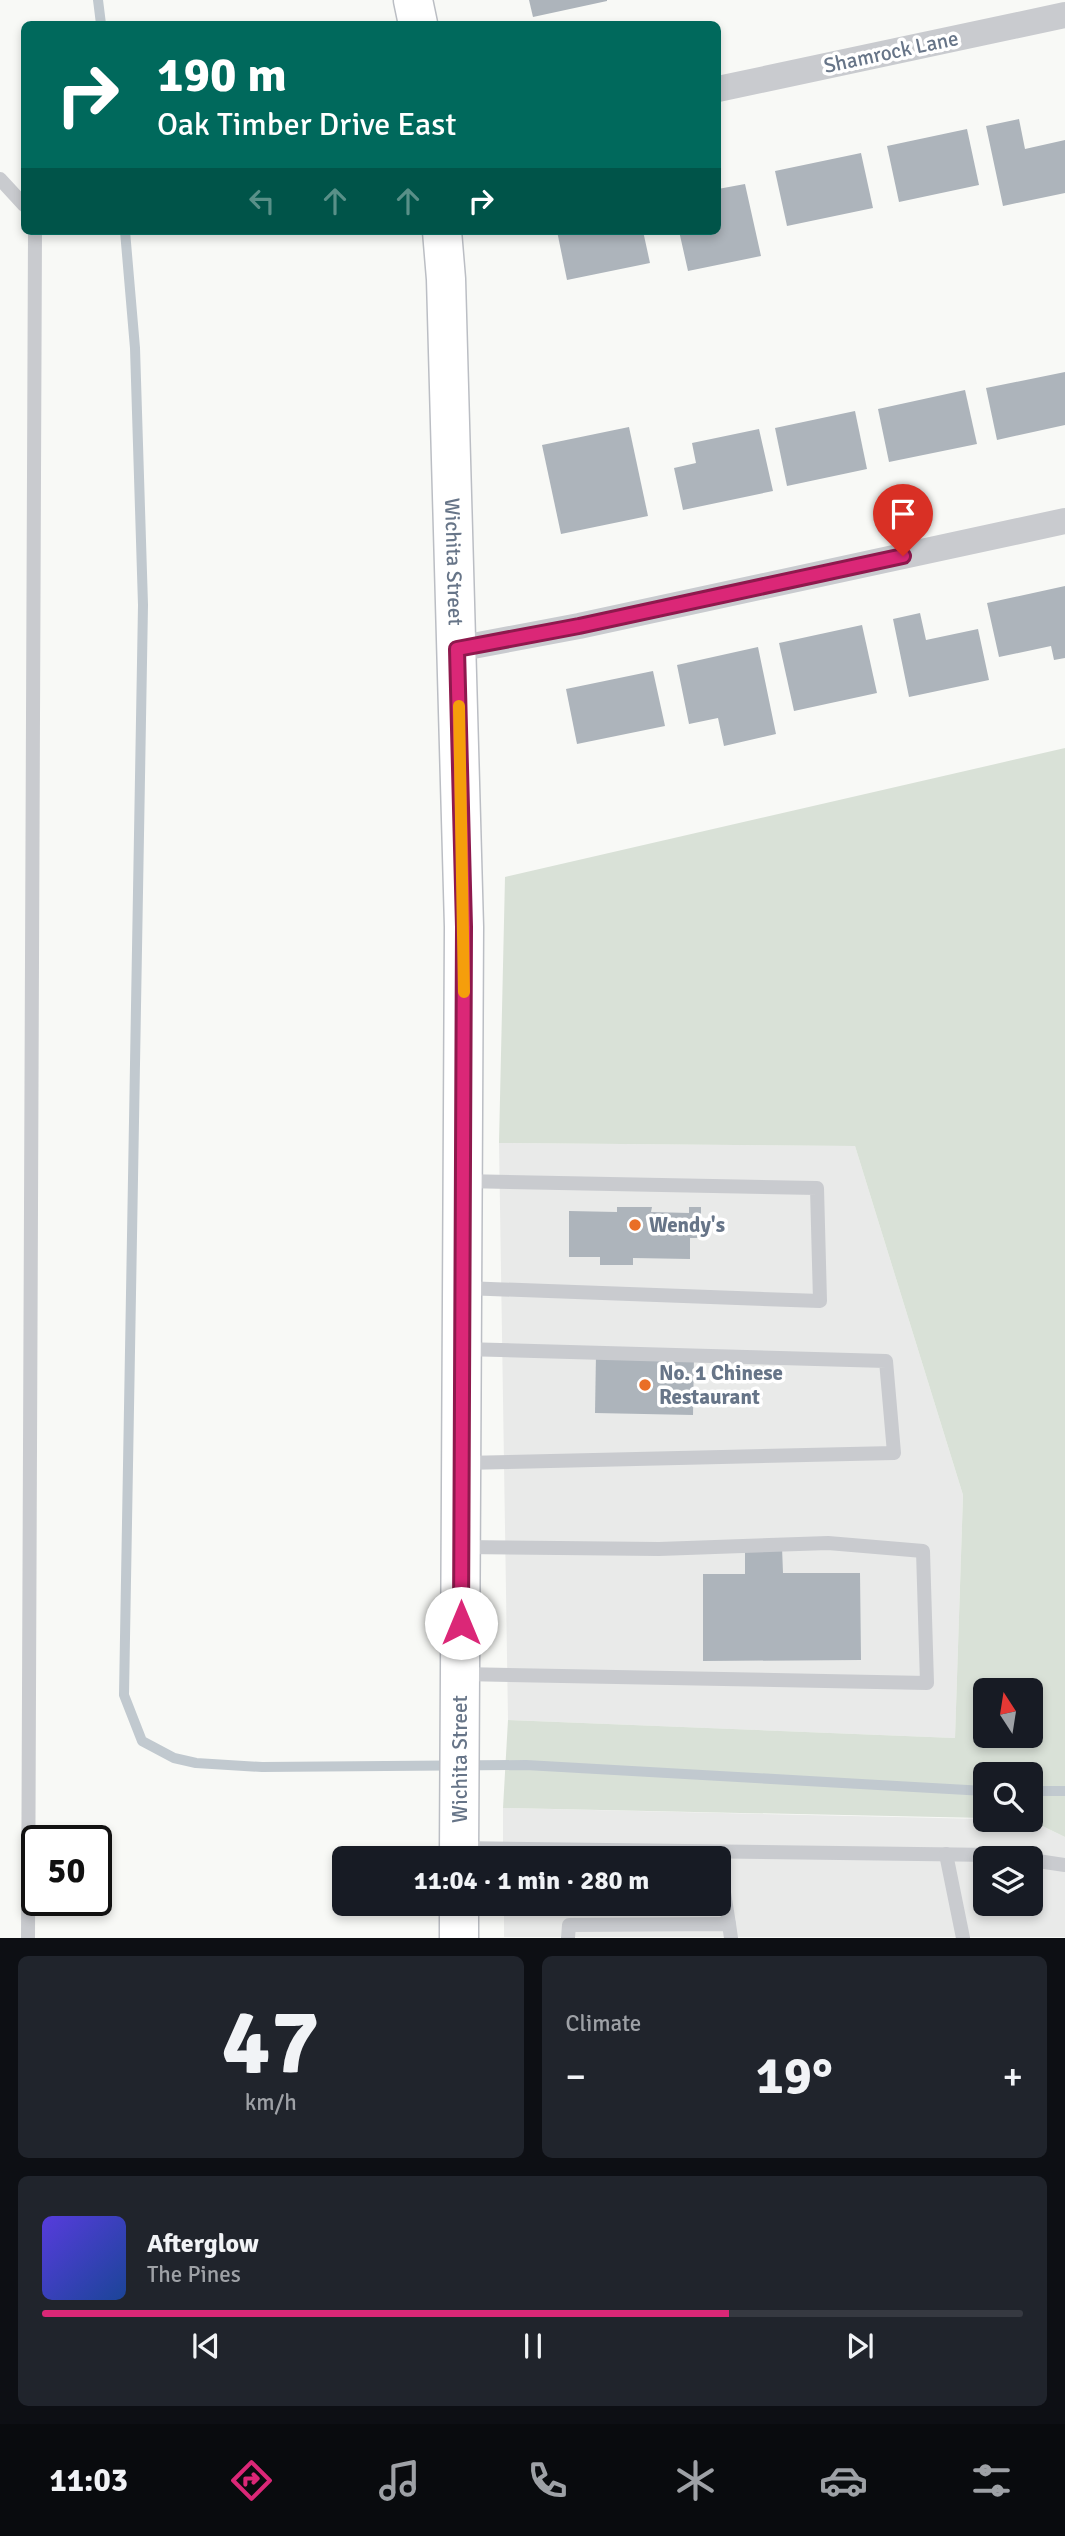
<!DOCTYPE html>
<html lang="en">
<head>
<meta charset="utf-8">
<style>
  body { margin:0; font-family:Signika,sans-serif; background:#20242c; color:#f1f3f6; height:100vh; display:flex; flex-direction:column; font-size:26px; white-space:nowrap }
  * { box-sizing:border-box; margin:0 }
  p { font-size:23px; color:#9ea1a6 }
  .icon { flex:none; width:38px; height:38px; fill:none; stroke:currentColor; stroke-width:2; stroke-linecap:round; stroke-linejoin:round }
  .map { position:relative; height:1938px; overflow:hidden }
  .side { display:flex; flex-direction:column; gap:18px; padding:18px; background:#0d0f14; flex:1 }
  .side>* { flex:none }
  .banner { position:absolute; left:21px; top:21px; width:700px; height:214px; border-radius:10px; box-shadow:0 4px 10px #0003; background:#00695c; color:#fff; overflow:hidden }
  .needle { width:46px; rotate:348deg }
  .fabs { position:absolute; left:973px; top:1678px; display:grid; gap:14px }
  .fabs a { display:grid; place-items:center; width:70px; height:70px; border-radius:10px; background:#171b24; box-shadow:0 4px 10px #0003; font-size:35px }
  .speed { position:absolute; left:21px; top:1825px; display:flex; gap:14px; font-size:35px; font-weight:700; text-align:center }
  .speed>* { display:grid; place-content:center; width:91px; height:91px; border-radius:50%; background:#171b24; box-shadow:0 4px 10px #0003; line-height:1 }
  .speed .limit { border:4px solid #111; border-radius:10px; background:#fff; color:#111 }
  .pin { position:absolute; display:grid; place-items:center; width:60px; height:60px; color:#fff; margin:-72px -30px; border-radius:50% 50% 50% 0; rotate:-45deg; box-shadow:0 0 7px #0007 }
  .pin .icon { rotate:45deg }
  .me { position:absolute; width:77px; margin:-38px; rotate:0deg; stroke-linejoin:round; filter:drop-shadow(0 0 5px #0008) }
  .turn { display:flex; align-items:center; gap:24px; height:147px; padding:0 21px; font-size:32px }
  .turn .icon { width:91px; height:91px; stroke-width:2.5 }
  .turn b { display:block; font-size:49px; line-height:60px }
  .lanes { display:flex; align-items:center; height:66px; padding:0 21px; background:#0003; justify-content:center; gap:35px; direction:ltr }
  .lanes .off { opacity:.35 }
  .big { font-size:52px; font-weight:800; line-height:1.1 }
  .side .card { flex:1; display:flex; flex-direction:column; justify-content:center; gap:10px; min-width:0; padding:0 24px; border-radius:10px; background:#20242c }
  .side .dial { align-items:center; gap:0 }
  .dial b { font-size:91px; line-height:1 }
  .song { display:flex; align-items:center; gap:21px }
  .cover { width:84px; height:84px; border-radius:10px; background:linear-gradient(135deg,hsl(250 70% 55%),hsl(220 70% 35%)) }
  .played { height:7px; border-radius:4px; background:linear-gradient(90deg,#db2777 70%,#363941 70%) }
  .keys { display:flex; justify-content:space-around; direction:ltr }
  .heat { display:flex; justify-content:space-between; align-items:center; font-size:38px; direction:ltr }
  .side .tiles { flex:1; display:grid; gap:18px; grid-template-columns:1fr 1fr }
  .card:last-child { grid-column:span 2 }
  .trip { position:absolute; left:332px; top:1846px; width:399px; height:70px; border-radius:10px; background:#171b24; box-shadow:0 4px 10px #0003; font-weight:800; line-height:70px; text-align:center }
  .tabs { display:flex; height:112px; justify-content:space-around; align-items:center; background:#090b0e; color:#9ea1a6 }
  .tabs .icon { width:49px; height:49px }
  .tabs .on { color:#db2777 }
  .tabs b { font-size:32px; color:#f1f3f6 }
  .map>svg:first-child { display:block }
  .built { fill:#e9eae9; fill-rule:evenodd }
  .green { fill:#d9e1d7; fill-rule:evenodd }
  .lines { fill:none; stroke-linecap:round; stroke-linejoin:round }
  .stream { stroke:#c1c9cf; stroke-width:10 }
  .building { fill:#adb4bb }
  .secondary-casing { stroke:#bbbec4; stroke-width:41 }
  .service { stroke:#c9cbcf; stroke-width:14 }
  .minor { stroke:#c9cbcf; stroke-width:26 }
  .secondary { stroke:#fff; stroke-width:38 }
  .route-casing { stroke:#8e194d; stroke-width:18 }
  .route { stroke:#db2777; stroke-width:12 }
  .slow { stroke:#f59e0b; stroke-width:12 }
  .poi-dot { fill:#e96e26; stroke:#fff; stroke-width:2.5 }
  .labels { text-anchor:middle; stroke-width:7; stroke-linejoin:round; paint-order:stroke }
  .street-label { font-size:21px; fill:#677588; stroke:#fff }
  .poi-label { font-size:21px; font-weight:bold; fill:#677588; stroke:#fff; text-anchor:start }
</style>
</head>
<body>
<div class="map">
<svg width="1065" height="1938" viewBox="0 0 1065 1938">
  <rect width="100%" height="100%" fill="#f8f9f6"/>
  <g class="built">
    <path d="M499,1143L855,1146L963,1495L955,1738L508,1720Z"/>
    <path d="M503,1808L1030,1820L1065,1837V1937H504V1904H719V1858H503ZM985,1858H1031V1904H985Z"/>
  </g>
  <path class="green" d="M1065,748V1837L1030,1820L1031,1774H985V1818L503,1808L508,1720L955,1738L963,1495L855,1146L499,1143L505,877ZM985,1690H1031V1736H985Z"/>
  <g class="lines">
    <g class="stream">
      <path d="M98,0L101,24"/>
      <path d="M125,231L135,348L143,605L124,1695L142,1741L174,1758L196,1763L262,1767L526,1765L985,1791"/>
      <path d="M1031,1791H1065"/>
    </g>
  </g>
  <g class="building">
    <path d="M529,0H607V1L533,17Z"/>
    <path d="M1019,119L1025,149L1065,140V193L1003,206L986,126Z"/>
    <path d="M967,129L979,185L899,202L887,146Z"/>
    <path d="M861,153L873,208L787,226L775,171Z"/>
    <path d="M745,184L761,256L688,271L679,231H718V189Z"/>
    <path d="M557,231H643L650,263L567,280Z"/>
    <path d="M1065,372V425L997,440L986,388Z"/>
    <path d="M965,390L977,444L889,462L878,409Z"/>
    <path d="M855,411L867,469L787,486L775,428Z"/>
    <path d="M629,427L648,516L561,534L542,445Z"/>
    <path d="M759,429L773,491L683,510L674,468L696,463L692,443Z"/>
    <path d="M1065,586V658L1054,660L1051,646L999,657L987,603Z"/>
    <path d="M920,613L926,640L978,629L989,680L909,697L893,619Z"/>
    <path d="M862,625L877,693L794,711L779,643Z"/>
    <path d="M758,647L776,734L724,746L718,718L689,724L677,665Z"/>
    <path d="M653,671L665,726L577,744L566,689Z"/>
    <path d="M617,1207H652L651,1212L689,1213V1207H701V1238H690V1259L633,1258V1265H600V1257H569V1211L617,1212Z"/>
    <path d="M596,1354L694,1356L693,1415L595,1413Z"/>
    <path d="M782,1547L783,1573H860L861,1660L703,1661V1574H745V1548Z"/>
  </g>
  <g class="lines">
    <defs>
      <g id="secondary">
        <path d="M413,0L418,24"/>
        <path id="s1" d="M442,231L446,279L464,927L459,1858"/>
        <path d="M459,1938V1904"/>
      </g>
    </defs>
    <use href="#secondary" class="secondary-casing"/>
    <g class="service">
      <path d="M0,179L24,205"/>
      <path d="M463,1181L817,1188L820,1301L464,1288"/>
      <path d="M462,1349L886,1361L894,1453L463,1463"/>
      <path d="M462,1674L927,1683L923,1551L828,1543L659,1549L463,1547"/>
      <path d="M459,1848L995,1855L1021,1858"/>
      <path d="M946,1854L963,1938"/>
      <path d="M1031,1860L1065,1865"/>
      <path d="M719,1861L729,1924"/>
      <path d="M28,1938L35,231"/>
      <path d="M568,1938L569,1925L729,1924L731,1938"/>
    </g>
    <g class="minor">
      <path d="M718,89L1065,15"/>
      <path d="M457,649L579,626L1065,521"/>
    </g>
    <use href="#secondary" class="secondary"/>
  </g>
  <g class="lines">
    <defs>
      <path id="route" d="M461,1623L464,927L457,649L579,626L903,556"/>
    </defs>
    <use href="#route" class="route-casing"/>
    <use href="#route" class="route"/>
    <path class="slow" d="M459,706L464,992"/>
  </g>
  <g class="poi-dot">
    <circle cx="635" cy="1225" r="7"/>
    <circle cx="645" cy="1385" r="7"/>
  </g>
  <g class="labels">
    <g class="street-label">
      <text transform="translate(891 52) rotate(-12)" y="7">Shamrock Lane</text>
      <text dy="7" stroke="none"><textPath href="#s1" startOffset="331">Wichita Street</textPath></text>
      <text transform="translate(460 1759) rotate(-90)" y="7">Wichita Street</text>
    </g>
    <g class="poi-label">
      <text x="649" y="1232">Wendy's</text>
      <text x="659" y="1380">No. 1 Chinese<tspan x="659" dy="24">Restaurant</tspan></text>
    </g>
  </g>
</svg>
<div class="fabs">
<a><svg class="needle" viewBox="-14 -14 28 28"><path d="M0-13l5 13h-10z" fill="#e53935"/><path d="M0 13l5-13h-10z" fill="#9ea1a6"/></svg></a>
<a><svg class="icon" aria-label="search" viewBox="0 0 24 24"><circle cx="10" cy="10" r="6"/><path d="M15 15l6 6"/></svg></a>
<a><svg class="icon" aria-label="layers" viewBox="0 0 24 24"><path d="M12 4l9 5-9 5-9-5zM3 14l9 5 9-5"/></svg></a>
</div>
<div class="speed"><div class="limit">50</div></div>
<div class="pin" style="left:903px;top:556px;background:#d93025"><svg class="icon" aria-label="arrive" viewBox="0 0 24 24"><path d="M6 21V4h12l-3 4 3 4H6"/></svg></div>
<svg class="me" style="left:461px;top:1623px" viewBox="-20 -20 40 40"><circle r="19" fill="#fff"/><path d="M0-13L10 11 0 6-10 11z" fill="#db2777"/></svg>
<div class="trip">11:04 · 1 min · 280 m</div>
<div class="banner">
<div class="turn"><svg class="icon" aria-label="right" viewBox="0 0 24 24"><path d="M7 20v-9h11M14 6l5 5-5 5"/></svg><div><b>190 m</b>Oak Timber Drive East</div></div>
<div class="lanes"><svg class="icon off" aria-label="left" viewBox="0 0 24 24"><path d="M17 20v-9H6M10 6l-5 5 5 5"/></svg><svg class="icon off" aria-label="ahead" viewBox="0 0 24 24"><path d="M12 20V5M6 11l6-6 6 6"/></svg><svg class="icon off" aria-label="ahead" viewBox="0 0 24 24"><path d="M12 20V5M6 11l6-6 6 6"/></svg><svg class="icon" aria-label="right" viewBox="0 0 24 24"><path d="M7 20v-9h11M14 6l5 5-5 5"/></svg></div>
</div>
</div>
<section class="side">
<div class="tiles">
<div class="card dial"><b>47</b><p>km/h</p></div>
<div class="card"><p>Climate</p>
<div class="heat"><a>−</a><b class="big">19°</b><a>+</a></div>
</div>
<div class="card">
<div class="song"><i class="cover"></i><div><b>Afterglow</b><p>The Pines</p></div></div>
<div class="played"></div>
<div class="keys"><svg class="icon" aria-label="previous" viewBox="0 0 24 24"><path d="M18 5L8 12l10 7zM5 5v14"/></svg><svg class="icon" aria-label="pause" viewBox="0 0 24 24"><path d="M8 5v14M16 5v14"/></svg><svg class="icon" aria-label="next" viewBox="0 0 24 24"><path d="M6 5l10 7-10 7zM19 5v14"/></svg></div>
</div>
</div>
</section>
<nav class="tabs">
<b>11:03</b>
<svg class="icon on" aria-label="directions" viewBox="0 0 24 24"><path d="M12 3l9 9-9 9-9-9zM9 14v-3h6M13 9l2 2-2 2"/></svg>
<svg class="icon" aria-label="music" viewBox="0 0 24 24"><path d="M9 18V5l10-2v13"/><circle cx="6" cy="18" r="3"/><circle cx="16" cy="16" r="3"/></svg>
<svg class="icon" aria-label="phone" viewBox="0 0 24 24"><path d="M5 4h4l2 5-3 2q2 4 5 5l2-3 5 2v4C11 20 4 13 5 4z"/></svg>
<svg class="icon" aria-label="climate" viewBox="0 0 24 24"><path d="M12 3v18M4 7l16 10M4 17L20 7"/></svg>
<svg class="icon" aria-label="car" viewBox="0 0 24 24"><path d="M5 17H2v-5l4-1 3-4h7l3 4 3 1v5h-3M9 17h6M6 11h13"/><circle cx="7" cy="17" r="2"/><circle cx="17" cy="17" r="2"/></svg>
<svg class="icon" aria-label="filters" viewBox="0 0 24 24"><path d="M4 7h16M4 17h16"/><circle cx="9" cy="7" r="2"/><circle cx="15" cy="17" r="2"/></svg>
</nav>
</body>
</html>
